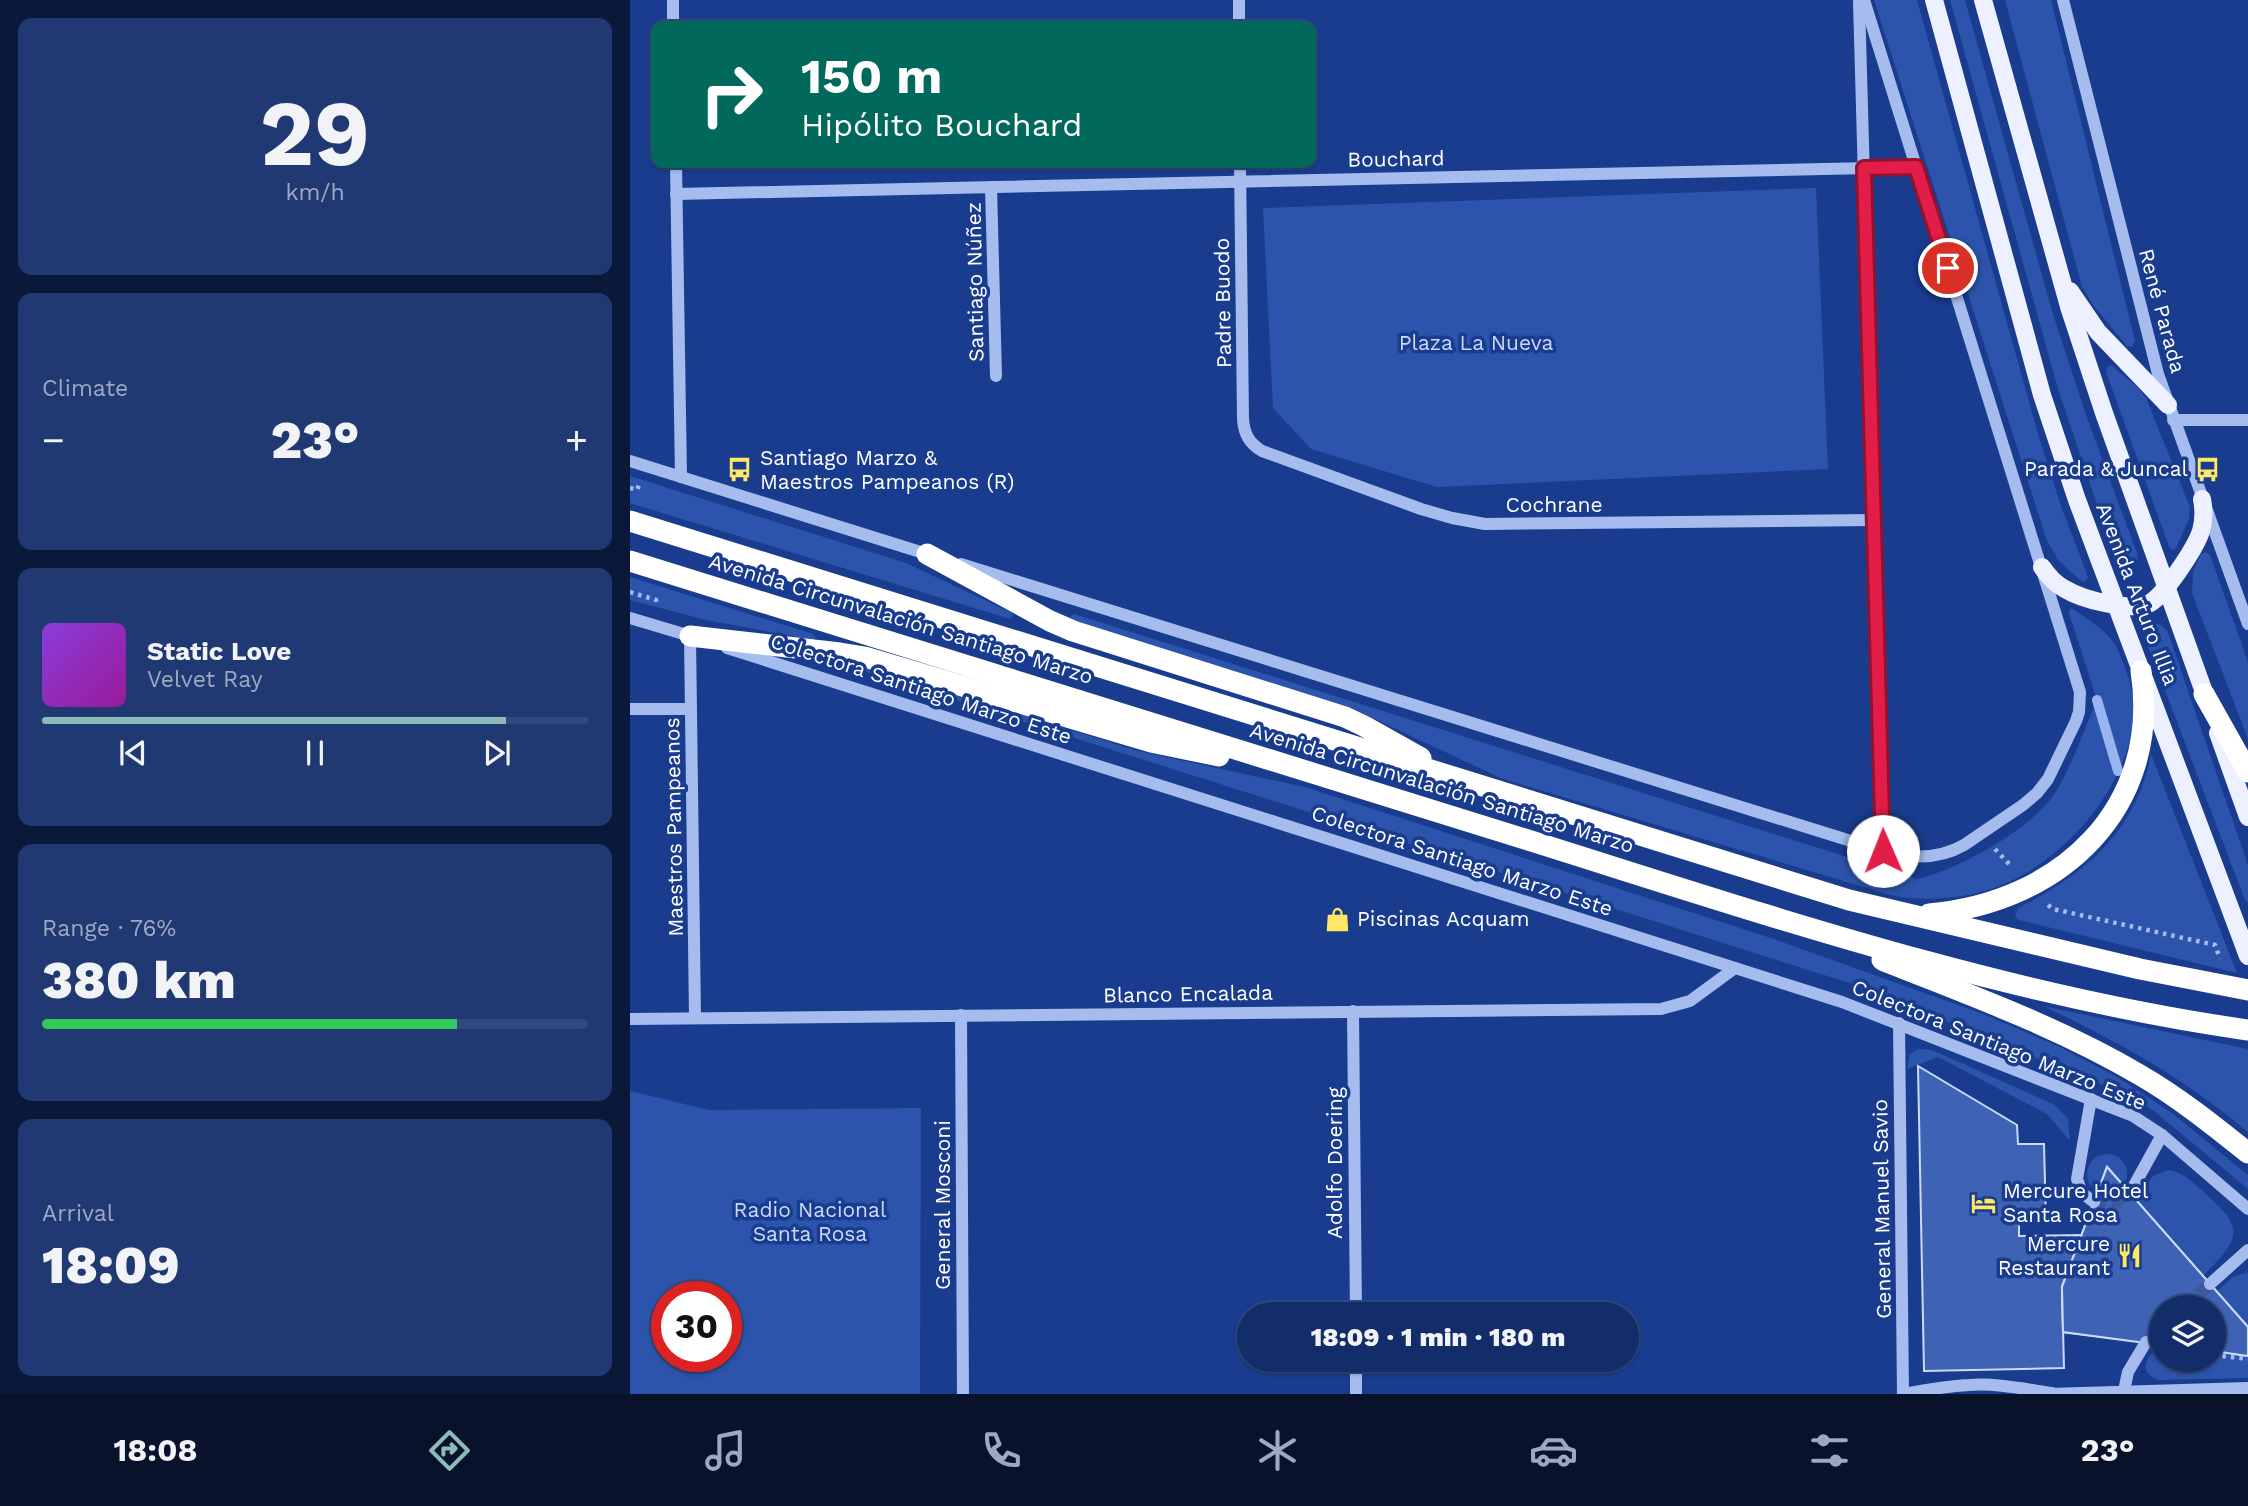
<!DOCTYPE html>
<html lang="en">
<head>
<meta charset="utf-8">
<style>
  body { margin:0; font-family:"Work Sans",sans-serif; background:#203972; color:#f1f3f6; height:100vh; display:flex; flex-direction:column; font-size:26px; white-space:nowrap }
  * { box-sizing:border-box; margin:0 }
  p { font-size:23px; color:#9da8c1 }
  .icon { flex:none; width:38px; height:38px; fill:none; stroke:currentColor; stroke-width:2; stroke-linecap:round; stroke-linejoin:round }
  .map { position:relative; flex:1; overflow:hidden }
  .details { display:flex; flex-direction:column; gap:18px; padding:18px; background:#0a193a; width:630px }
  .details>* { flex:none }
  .hud { position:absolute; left:21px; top:21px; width:665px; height:147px; border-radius:14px; box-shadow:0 2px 5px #0004,0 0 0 2px #32497e; background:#00695c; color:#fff; overflow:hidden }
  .buttons { position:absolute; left:1519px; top:1295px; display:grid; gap:14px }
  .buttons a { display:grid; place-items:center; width:77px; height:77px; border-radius:50%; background:#132d6a; box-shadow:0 2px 5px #0004,0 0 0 2px #32497e; font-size:35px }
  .speed { position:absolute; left:21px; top:1281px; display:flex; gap:14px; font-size:35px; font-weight:700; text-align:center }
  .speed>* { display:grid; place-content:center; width:91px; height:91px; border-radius:50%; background:#132d6a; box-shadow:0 2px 5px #0004,0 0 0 2px #32497e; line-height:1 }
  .speed .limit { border:10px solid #d22; background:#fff; color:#111 }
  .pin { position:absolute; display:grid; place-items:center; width:60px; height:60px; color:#fff; margin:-30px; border:4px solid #fff; border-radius:50%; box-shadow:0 2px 7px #0007 }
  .me { position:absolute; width:77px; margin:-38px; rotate:359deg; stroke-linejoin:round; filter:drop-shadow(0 0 5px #0008) }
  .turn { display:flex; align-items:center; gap:24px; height:147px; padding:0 35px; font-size:32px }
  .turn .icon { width:91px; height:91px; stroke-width:2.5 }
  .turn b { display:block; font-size:49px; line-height:60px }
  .big { font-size:52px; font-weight:800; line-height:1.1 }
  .details .card { flex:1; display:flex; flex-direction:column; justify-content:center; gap:10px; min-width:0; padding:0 24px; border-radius:14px; background:#203972 }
  .details .dial { align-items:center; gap:0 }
  .dial b { font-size:91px; line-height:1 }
  .song { display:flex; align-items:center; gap:21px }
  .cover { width:84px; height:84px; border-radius:10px; background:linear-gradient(135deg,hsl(270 70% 55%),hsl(300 70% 35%)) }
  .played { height:7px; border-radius:4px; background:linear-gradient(90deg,#8bbbb9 85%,#32497e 85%) }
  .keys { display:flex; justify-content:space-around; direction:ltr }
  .heat { display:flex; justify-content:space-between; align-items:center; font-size:38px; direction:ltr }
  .charge { height:10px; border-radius:5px; background:linear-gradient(90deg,#34c759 76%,#32497e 0) }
  .trip { position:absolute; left:607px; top:1302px; width:402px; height:70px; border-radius:35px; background:#132d6a; box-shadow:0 2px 5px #0004,0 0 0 2px #32497e; font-weight:800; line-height:70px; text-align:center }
  .menu { display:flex; height:112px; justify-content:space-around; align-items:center; background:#08122a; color:#9da8c1 }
  .menu .icon { width:49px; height:49px }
  .menu .active { color:#8bbbb9 }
  .menu b { font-size:32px; color:#f1f3f6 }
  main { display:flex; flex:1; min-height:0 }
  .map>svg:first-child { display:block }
  .green { fill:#2c54ac; fill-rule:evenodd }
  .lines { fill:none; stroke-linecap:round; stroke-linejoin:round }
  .stream { stroke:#98b5f1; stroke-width:10 }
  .building { fill:#3e62b4; stroke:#ccdafa; stroke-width:2 }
  .minor-tunnel { stroke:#3c599f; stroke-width:12; stroke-dasharray:12 6; stroke-linecap:butt }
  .path { stroke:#a6bcee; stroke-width:4.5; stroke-dasharray:3.5 5; stroke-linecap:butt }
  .minor { stroke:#a6bcee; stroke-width:12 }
  .major { stroke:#edf1ff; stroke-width:18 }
  .highway { stroke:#fff; stroke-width:21 }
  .route-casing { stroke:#92132f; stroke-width:18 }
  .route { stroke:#e11d48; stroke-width:12 }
  .labels { text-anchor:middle; stroke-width:7; stroke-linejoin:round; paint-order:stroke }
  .street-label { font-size:21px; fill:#fff; stroke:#193c8e }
  .park-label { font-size:21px; fill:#ccdafa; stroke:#193c8e }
  .poi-label { font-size:21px; fill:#fff; stroke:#193c8e; text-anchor:start }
</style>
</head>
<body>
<main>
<section class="details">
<div class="card dial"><b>29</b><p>km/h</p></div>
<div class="card"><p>Climate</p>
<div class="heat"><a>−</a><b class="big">23°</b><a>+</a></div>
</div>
<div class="card">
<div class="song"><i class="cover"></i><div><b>Static Love</b><p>Velvet Ray</p></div></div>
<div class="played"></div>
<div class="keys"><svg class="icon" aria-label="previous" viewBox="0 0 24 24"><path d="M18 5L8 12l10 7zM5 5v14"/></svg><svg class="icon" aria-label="pause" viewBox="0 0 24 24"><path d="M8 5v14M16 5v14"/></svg><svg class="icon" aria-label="next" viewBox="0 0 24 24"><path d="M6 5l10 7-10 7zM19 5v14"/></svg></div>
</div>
<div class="card"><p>Range · 76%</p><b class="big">380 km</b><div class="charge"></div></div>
<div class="card"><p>Arrival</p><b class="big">18:09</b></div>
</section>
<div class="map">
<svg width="1618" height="1394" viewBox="0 0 1618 1394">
  <rect width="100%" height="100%" fill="#193c8e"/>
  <g class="green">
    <path d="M1244,0H1287L1408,434L1431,506L1458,577L1455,582L1451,581L1429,561L1417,541Z"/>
    <path d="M1320,0H1335L1422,311L1457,418L1507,553L1508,560L1501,568L1490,567L1486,561L1428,389Z"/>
    <path d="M1375,0H1421L1505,341L1502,347L1497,346L1463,305L1452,287Z"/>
    <path d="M1186,188L1198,469L807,487L681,449L643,408L633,208Z"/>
    <path d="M1481,365L1507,387L1516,398L1560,507L1559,519L1545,550L1540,549L1476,372L1477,367Z"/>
    <path d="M0,476L276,563L382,613L383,616L380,619L0,503Z"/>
    <path d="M1576,552L1580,555L1618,662V739L1562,593L1563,572L1571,554Z"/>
    <path d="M0,577L183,634L186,638L183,640L76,620L0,600Z"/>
    <path d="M1440,609H1443C1456,618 1471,627 1481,639C1488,647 1491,658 1495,668C1529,750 1452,847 1381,881C1345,898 1300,903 1260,895L873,779L721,708L442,620L440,617L444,614L1287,879C1329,870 1405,827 1427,790C1443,762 1454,730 1467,700L1439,613Z"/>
    <path d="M1524,623L1531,625L1537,630L1618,865V903L1615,900L1515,638L1518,627Z"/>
    <path d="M236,666L508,751L675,787L1144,939L1353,1014L1430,1047L1487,1077L1542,1113L1618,1175V1189L1524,1111L1506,1099L1229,986L236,672L234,669Z"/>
    <path d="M1521,754L1607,973L1389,920L1385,916L1388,908C1455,875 1507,830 1521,754Z"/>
    <path d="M1413,1006L1618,1049V1132C1557,1080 1486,1040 1413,1006Z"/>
    <path d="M1288,1049L1302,1050L1425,1105L1438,1119L1440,1141L1417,1114L1308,1057L1277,1069L1280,1054Z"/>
    <path d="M0,1091L79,1110L291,1108L290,1394H0ZM37,1297H96V1356H37Z"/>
    <circle cx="1477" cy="1174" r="20"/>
    <path d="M1538,1170C1554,1172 1563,1183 1575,1193C1617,1230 1609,1239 1573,1276L1505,1199L1523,1176Z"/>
    <path d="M1618,1272V1327L1587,1291L1603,1277Z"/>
    <path d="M1531,1345V1360H1584V1351L1618,1356V1378L1528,1380C1505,1371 1519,1354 1531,1345Z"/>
  </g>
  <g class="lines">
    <path class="stream" d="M1467,700L1488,771"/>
  </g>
  <g class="building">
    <path d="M1288,1066L1387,1125L1388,1144H1414L1416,1222L1389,1223V1236L1452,1235L1432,1287L1434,1368L1294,1371Z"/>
    <path d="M1477,1167L1618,1327V1356L1584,1351V1307H1531V1344L1433,1332L1432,1287Z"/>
    <path d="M1477,1167L1618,1327V1356L1584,1351V1307H1531V1345L1433,1332L1432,1287Z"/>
  </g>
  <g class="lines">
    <g class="minor-tunnel">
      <path d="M1464,1202L1484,1204L1500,1193"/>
      <path d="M1555,1307L1580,1284"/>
      <path d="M1516,1342L1531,1329"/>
    </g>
    <g class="path">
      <path d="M0,488L7,490L9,485"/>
      <path d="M0,592L26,600V603"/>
      <path d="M1365,849L1381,866"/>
      <path d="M1418,905L1423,909L1585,945L1590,959"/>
      <path d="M1584,1355L1618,1359"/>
    </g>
    <g class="minor">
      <path d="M43,0V26"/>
      <path d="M609,0V26"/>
      <path d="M1433,0L1528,374L1618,624"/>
      <path d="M1229,2L1253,851"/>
      <path d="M46,163L51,477"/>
      <path d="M610,163L613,419C614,434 619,443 632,451L791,509L822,518L855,524L1244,520"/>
      <path d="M361,187L366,376"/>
      <path d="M46,194L1286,167"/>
      <path d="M1543,420H1618"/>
      <path d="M0,461L300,555"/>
      <path d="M331,564L1253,851C1281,859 1308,860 1334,845L1393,805L1407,793L1418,779L1446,721L1449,712L1450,692L1234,0"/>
      <path d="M0,618L67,638"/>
      <path d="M60,636L65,1018"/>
      <path d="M97,648L1212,1002L1503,1116L1532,1135L1618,1209"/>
      <path d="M0,709H61"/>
      <path d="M723,1011L726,1314"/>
      <path d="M331,1015L333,1394"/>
      <path d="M0,1019L1031,1009L1060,1001L1105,968"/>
      <path d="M1269,1023L1273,1394"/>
      <path d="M1461,1099L1447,1179L1452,1193L1464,1202"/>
      <path d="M1500,1193L1532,1135"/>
      <path d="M1580,1284L1618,1250"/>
      <path d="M726,1360V1394"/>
      <path d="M1494,1391L1498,1372L1516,1342"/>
      <path d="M1273,1394C1295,1390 1317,1386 1339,1385C1367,1383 1394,1389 1422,1393"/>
      <path d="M1419,1394L1618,1388"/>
    </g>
    <g class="major">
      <path d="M1304,0L1412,395L1447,500L1618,956"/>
      <path d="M1353,0L1440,310L1474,413L1579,706"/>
      <path d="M1440,291L1468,332L1538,405"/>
      <path d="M1412,567C1418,576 1425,584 1435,589C1453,600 1498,611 1518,604C1533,598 1566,547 1571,531C1574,521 1574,510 1572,499"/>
      <path d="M1588,733L1618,817"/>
    </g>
    <g class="highway">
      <path d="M0,521L1219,900L1510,969L1618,990"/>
      <path d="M297,554L420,621L443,631L715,717L734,726L791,758"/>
      <path d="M0,561C299,654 599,747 898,840C1134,914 1372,995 1618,1030"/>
      <path d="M60,636L210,653L235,657L521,742L589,756"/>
      <path d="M1574,694L1618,772"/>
      <path d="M1299,914C1430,903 1532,808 1511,671"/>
      <path d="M1252,960C1339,995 1429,1027 1510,1075C1548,1097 1583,1125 1618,1153"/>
    </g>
  </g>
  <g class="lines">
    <defs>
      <path id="route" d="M1253,851L1234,168L1286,167L1318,268"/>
    </defs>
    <use href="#route" class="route-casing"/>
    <use href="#route" class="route"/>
  </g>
  <defs>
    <symbol id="bus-bare" viewBox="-9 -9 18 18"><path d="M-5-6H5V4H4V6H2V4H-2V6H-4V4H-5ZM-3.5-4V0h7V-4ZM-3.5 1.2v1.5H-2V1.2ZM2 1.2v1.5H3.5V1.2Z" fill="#ffe863" stroke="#193c8e" stroke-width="2.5" paint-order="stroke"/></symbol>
    <symbol id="shop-bare" viewBox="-9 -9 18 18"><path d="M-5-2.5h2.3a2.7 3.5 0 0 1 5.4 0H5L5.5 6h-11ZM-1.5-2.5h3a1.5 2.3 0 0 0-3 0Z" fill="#ffe863" stroke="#193c8e" stroke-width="2.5" paint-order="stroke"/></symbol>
    <symbol id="hotel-bare" viewBox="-9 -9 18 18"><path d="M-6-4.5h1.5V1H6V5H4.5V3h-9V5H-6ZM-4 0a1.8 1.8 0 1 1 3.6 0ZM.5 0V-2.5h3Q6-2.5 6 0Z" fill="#ffe863" stroke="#193c8e" stroke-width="2.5" paint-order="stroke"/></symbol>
    <symbol id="restaurant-bare" viewBox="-9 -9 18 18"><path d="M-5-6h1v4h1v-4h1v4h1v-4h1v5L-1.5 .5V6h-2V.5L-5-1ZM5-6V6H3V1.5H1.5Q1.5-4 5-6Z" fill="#ffe863" stroke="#193c8e" stroke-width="2.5" paint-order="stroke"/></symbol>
  </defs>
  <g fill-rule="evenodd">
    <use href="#bus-bare" x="1560" y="452" width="35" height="35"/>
    <use href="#bus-bare" x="92" y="452" width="35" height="35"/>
    <use href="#shop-bare" x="690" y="902" width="35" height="35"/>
    <use href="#hotel-bare" x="1336" y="1186" width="35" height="35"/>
    <use href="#restaurant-bare" x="1482" y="1238" width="35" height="35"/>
  </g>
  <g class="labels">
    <g class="street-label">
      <text transform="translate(766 159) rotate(-1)" y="7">Bouchard</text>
      <text transform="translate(345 282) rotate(-91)" y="7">Santiago Núñez</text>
      <text transform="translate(593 303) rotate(-91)" y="7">Padre Buodo</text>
      <text transform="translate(1532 311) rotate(75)" y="7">René Parada</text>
      <text x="924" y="512">Cochrane</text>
      <text transform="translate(1507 594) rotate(69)" y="7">Avenida Arturo Illia</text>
      <text transform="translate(271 619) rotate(17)" y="7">Avenida Circunvalación Santiago Marzo</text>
      <text transform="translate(291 689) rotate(18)" y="7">Colectora Santiago Marzo Este</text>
      <text transform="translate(812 788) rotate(17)" y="7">Avenida Circunvalación Santiago Marzo</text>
      <text transform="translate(44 827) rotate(-91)" y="7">Maestros Pampeanos</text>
      <text transform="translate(832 861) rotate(18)" y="7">Colectora Santiago Marzo Este</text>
      <text transform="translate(558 994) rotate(-1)" y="7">Blanco Encalada</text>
      <text transform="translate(1369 1045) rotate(22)" y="7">Colectora Santiago Marzo Este</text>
      <text transform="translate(705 1163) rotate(-90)" y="7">Adolfo Doering</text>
      <text transform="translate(313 1205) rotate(-90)" y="7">General Mosconi</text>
      <text transform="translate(1252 1209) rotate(-91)" y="7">General Manuel Savio</text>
    </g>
    <g class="park-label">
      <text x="846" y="350">Plaza La Nueva</text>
      <text x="180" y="1217">Radio Nacional<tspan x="180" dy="24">Santa Rosa</tspan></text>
    </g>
    <g class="poi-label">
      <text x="130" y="465">Santiago Marzo &amp;<tspan x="130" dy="24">Maestros Pampeanos (R)</tspan></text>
      <text x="1558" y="476" text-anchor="end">Parada &amp; Juncal</text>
      <text x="727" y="926">Piscinas Acquam</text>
      <text x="1373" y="1198">Mercure Hotel<tspan x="1373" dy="24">Santa Rosa</tspan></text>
      <text x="1480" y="1251" text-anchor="end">Mercure<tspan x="1480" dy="24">Restaurant</tspan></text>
    </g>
  </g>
</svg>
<div class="buttons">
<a><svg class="icon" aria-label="layers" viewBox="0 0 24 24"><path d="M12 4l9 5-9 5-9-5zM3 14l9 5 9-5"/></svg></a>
</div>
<div class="speed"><div class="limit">30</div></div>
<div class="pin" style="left:1318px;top:268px;background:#d93025"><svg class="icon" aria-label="arrive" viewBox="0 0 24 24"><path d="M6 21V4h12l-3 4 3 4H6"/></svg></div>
<svg class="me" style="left:1253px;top:851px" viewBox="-20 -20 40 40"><circle r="19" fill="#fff"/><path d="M0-13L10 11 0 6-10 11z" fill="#e11d48"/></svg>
<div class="trip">18:09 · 1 min · 180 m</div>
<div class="hud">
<div class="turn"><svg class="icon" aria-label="right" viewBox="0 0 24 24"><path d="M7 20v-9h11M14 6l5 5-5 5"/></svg><div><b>150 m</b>Hipólito Bouchard</div></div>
</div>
</div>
</main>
<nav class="menu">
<b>18:08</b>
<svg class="icon active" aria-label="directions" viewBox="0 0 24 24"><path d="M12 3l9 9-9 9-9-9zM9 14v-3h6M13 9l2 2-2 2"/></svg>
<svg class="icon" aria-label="music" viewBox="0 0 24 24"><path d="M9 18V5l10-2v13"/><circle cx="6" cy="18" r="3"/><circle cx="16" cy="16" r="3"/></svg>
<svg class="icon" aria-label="phone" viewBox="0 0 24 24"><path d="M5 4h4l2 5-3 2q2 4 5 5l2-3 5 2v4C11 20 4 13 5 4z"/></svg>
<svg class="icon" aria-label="climate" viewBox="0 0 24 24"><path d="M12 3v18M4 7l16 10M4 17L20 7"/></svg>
<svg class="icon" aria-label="car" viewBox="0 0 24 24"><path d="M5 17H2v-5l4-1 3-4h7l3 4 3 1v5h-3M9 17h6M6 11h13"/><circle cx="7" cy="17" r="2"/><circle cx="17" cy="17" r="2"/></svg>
<svg class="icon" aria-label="filters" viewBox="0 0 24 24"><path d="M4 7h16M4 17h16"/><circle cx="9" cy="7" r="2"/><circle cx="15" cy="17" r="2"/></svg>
<b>23°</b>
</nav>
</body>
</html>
